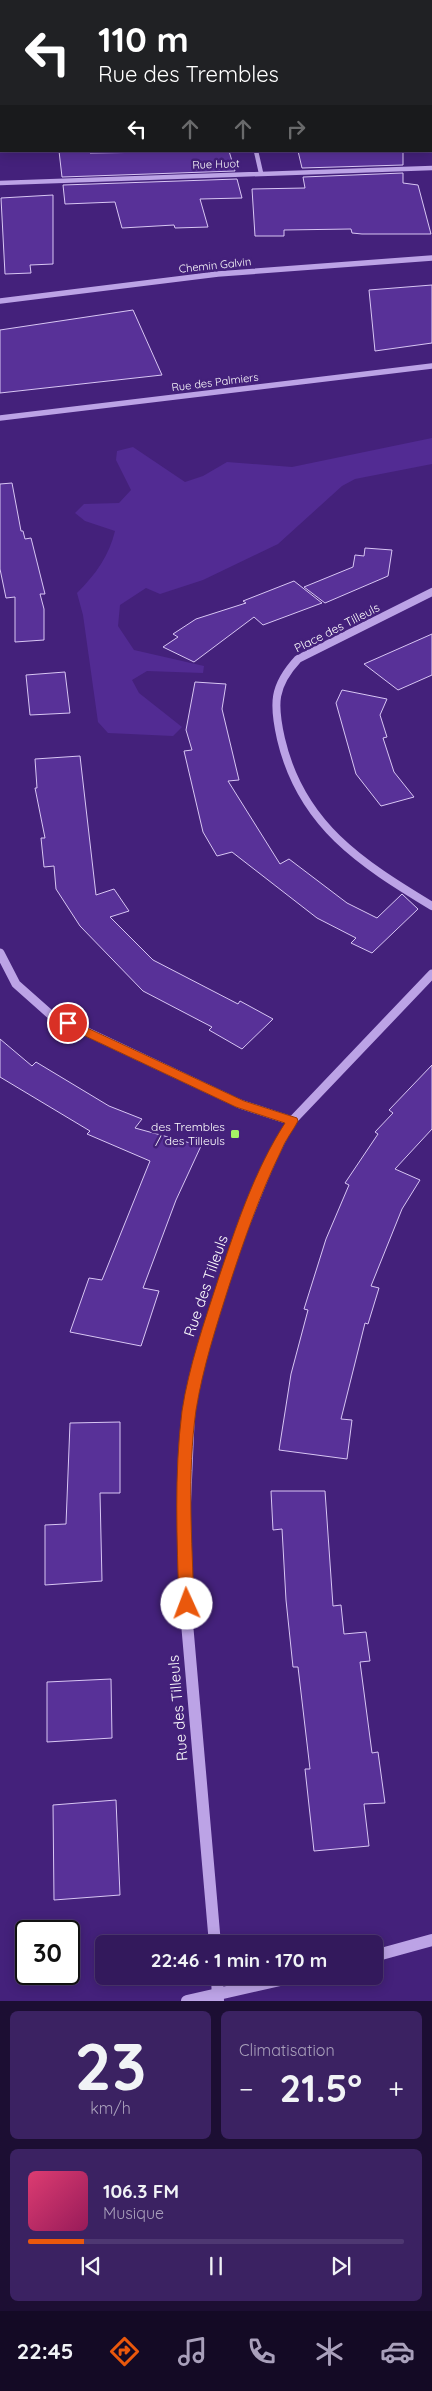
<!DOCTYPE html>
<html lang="fr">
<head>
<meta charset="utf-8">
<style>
  body { margin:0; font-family:Quicksand,sans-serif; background:#3b2262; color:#f1f3f6; height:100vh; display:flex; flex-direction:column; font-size:19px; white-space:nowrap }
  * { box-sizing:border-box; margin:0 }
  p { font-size:16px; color:#a9a0bb }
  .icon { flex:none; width:28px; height:28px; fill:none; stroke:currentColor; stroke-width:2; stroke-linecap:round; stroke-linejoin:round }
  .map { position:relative; height:2001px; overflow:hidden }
  .panel { display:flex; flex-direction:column; gap:10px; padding:10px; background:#1c0e33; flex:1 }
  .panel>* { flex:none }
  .hud { position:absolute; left:0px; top:0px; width:432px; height:152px; box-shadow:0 2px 12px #0003,0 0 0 1px #4e3872; background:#202124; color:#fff; overflow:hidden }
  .speed { position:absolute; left:15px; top:1920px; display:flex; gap:10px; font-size:25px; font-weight:700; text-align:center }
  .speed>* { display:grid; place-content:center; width:65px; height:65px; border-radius:50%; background:#33195c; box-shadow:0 2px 12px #0003,0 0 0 1px #4e3872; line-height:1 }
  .speed .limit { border:2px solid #111; border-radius:8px; background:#fff; color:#111 }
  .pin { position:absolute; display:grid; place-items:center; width:42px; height:42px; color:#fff; margin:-21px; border:2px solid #fff; border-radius:50%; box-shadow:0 1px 5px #0007 }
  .me { position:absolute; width:55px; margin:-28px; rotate:358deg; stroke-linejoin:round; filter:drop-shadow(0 0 4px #0008) }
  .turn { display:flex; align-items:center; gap:18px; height:105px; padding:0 15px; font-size:22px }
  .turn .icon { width:65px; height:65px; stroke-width:2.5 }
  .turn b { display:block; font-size:35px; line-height:42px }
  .lanes { display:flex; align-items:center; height:48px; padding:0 15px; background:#0003; justify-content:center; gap:25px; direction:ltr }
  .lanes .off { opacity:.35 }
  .big { font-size:38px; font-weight:700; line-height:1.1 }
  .panel .tile { flex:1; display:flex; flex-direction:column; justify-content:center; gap:8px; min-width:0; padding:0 18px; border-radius:8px; background:#3b2262 }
  .panel .dial { align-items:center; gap:0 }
  .dial b { font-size:65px; line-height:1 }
  .song { display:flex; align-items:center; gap:15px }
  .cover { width:60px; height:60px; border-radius:8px; background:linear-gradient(135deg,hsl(340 70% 55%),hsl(330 70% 35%)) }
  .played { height:5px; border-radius:2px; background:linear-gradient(90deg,#ea580c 15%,#4e3872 15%) }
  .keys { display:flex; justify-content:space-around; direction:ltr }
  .heat { display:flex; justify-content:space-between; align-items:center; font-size:28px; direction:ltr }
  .panel .tiles { flex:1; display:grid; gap:10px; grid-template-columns:1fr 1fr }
  .tile:last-child { grid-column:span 2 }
  .trip { position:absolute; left:95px; top:1935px; width:288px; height:50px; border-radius:8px; background:#33195c; box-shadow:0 2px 12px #0003,0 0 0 1px #4e3872; font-weight:700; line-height:50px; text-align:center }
  .menu { display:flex; height:80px; justify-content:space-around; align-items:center; background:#140a25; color:#a9a0bb }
  .menu .icon { width:35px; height:35px }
  .menu .active { color:#ea580c }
  .menu b { font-size:22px; color:#f1f3f6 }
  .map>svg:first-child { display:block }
  .green { fill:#522b93 }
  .building { fill:#583198; stroke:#d8c6f4 }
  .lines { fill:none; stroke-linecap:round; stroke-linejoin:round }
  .minor-far4 { stroke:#bca3e6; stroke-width:4.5 }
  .minor-far3 { stroke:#bca3e6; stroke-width:5.5 }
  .minor-far2 { stroke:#bca3e6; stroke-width:8 }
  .minor-far1 { stroke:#bca3e6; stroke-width:9 }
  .minor { stroke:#bca3e6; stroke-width:12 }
  .route { fill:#ea580c; stroke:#983908 }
  .poi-dot { fill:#a6f265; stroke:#44217b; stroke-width:2 }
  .labels { text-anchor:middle; stroke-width:5; stroke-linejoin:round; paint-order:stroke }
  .far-street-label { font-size:11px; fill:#fff; stroke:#44217b }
  .street-label { font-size:12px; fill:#fff; stroke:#44217b }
  .poi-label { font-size:12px; fill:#fff; stroke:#44217b; text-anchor:end }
  .near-street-label { font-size:15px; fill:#fff; stroke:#44217b }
</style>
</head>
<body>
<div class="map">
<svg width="432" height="2001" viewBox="0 0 432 2001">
  <rect width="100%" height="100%" fill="#44217b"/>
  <path class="green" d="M432,438V464L355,479L342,486L278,544L203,580L160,594L146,588L120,605L118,626L134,650L204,666L203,673L147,671L132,680L139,693L182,727L173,736L108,733L98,722L83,615L77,593C96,574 109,556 115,531L85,521L75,513L84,504L119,503L131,490L116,460L117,451L133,447L185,482L203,476L227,462L292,467Z"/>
  <g class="building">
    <path d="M59,151H89L90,153L229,151L235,171L62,177Z"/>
    <path d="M298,151H403V165L302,168Z"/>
    <path d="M403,173V183L418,185L431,234H362L352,233L351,229L284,230V236H255L252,189L305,188L303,177Z"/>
    <path d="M237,179L242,198L200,199L208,227L175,228L174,225L122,228L115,202L65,204L63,185Z"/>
    <path d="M53,195V264L30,265L31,273L5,274L1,198Z"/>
    <path d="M432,285V343L375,351L369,290Z"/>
    <path d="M133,310L162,375L0,393V330Z"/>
    <path d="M12,483L21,531H23L25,539L31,538L45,594H40L44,609V640L15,642V597L6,598L0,569V484Z"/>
    <path d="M365,548L392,550L388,576L325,603L304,587L353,567L355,555L364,556Z"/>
    <path d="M294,581L322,603L263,625L254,617L194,662L163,647L178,637L173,634L196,619L246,603L243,601Z"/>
    <path d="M432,634V675L398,690L364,664Z"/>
    <path d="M65,672L70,713L30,715L26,675Z"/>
    <path d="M195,682L226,684L222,709L239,780L228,781L280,864L289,859L347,903L377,918L402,894L418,909L372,953L351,943L356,938L317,918L232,852L217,856L203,832L184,751L192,750L186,730Z"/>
    <path d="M342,690L387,699L380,715L387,737L383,738L394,772L414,797L381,806L356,774L336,703Z"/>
    <path d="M80,756L96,895L114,889L129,911L110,917L153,960L238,1004L240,1001L273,1019L242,1049L209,1030L212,1027L143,991L80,926L56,889L54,866L44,867L41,838H45L35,788H37L35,759Z"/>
    <path d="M0,1039L32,1066L36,1062L109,1106L142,1119L135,1128L201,1146L176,1200L143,1288L159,1291L141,1346L70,1332L89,1278L102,1280L150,1161L87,1134L90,1131L0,1077Z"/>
    <path d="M432,1065V1129L395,1169L420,1180L402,1209L371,1286L379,1288L368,1324L365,1323L341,1419L352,1420L347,1459L279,1450L291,1374L308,1310L304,1309L326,1239L349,1185L345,1183L378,1134L375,1132L393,1113L389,1110Z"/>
    <path d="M120,1422V1493H100L102,1581L45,1585V1525L66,1524L70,1423Z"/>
    <path d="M271,1491H325L333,1606L341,1605L344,1634L366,1632L370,1661L360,1662L372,1753L378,1752L385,1803L364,1804L369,1846L314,1851L305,1769H310L298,1667H293L286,1600L282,1529L273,1530Z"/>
    <path d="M111,1679L112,1738L47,1742V1682Z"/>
    <path d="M116,1800L120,1895L54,1900L53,1805Z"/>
  </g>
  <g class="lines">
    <g class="minor-far4">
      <path d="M315,1L323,0"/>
      <path d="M256,151L261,173"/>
      <path d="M0,183L432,168"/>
    </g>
    <g class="minor-far3">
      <path d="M0,301L218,274L432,258"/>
      <path d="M0,418L432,366"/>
    </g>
    <path class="minor-far2" d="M432,592L298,659C273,686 273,704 281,739C301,825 361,863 432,906"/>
    <g class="minor-far1">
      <path d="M0,953L16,984L51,1015L240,1104L292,1121"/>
      <path d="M192,1394C204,1332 225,1273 249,1215C262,1182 274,1151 292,1121L432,974"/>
    </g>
    <g class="minor">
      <path d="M193,1392L189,1412L184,1525L187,1623L215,1944"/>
      <path d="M374,1956L432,1940"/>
      <path d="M217,1976L218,2001"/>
      <path d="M187,2001L298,1976"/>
    </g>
  </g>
  <path class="route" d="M68,1019L244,1101L297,1118L298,1121C293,1131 285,1140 281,1151C260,1194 244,1240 229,1286C216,1327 203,1367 196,1410C187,1474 192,1540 194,1604L192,1609L187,1611L181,1609L179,1604C177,1540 174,1474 182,1411C189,1366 204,1323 218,1280C236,1227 254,1171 285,1123L236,1107L64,1026L62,1023Z"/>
  <rect class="poi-dot" x="230" y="1129" width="10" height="10" rx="2.5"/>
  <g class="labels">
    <g class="far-street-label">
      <text transform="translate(216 164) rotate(-2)" y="4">Rue Huot</text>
      <text transform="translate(215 265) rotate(-6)" y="4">Chemin Galvin</text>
      <text transform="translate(215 382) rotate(-7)" y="4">Rue des Palmiers</text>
    </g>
    <g class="street-label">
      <text transform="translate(337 628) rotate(-27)" y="4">Place des Tilleuls</text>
    </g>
    <g class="poi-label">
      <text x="225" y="1131">des Trembles<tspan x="225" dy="14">/ des Tilleuls</tspan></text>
    </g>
    <g class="near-street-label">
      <text transform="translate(206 1286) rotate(-71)" y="5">Rue des Tilleuls</text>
      <text transform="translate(178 1708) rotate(-95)" y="5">Rue des Tilleuls</text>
    </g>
  </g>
</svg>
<div class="speed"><div class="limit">30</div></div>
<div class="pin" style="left:68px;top:1023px;background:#d93025"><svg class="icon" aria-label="arrive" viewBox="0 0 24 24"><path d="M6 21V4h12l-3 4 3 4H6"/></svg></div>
<svg class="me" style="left:187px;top:1604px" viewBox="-20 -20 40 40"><circle r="19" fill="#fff"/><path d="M0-13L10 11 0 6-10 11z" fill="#ea580c"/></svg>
<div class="trip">22:46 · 1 min · 170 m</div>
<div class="hud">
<div class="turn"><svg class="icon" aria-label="left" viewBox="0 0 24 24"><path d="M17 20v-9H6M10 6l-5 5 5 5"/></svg><div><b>110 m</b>Rue des Trembles</div></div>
<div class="lanes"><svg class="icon" aria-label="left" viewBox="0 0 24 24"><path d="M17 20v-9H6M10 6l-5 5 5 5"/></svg><svg class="icon off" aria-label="ahead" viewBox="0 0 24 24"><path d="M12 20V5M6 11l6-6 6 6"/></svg><svg class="icon off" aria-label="ahead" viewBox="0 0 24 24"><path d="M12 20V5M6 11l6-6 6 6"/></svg><svg class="icon off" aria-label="right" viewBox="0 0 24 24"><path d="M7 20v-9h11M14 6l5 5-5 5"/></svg></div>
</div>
</div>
<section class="panel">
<div class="tiles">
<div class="tile dial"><b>23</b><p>km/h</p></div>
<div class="tile"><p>Climatisation</p>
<div class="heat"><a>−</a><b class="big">21.5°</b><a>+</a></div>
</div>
<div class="tile">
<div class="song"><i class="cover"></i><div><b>106.3 FM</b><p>Musique</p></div></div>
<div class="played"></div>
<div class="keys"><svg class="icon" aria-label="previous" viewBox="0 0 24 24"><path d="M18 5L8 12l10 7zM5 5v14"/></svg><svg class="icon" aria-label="pause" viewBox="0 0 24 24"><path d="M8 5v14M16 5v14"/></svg><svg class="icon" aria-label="next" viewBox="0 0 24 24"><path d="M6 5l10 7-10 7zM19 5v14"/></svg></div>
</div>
</div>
</section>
<nav class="menu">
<b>22:45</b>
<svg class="icon active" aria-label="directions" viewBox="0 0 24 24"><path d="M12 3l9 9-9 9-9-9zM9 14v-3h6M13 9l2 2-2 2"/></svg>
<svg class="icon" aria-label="music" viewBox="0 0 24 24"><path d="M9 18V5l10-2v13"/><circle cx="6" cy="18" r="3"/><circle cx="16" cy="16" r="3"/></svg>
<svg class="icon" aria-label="phone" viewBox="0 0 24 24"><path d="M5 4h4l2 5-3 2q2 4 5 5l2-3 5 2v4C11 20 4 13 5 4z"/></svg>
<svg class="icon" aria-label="climate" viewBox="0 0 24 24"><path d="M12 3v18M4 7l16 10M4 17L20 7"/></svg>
<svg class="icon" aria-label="car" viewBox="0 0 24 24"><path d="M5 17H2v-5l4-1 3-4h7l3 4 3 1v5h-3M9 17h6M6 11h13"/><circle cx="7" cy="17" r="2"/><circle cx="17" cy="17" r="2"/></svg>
</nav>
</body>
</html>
